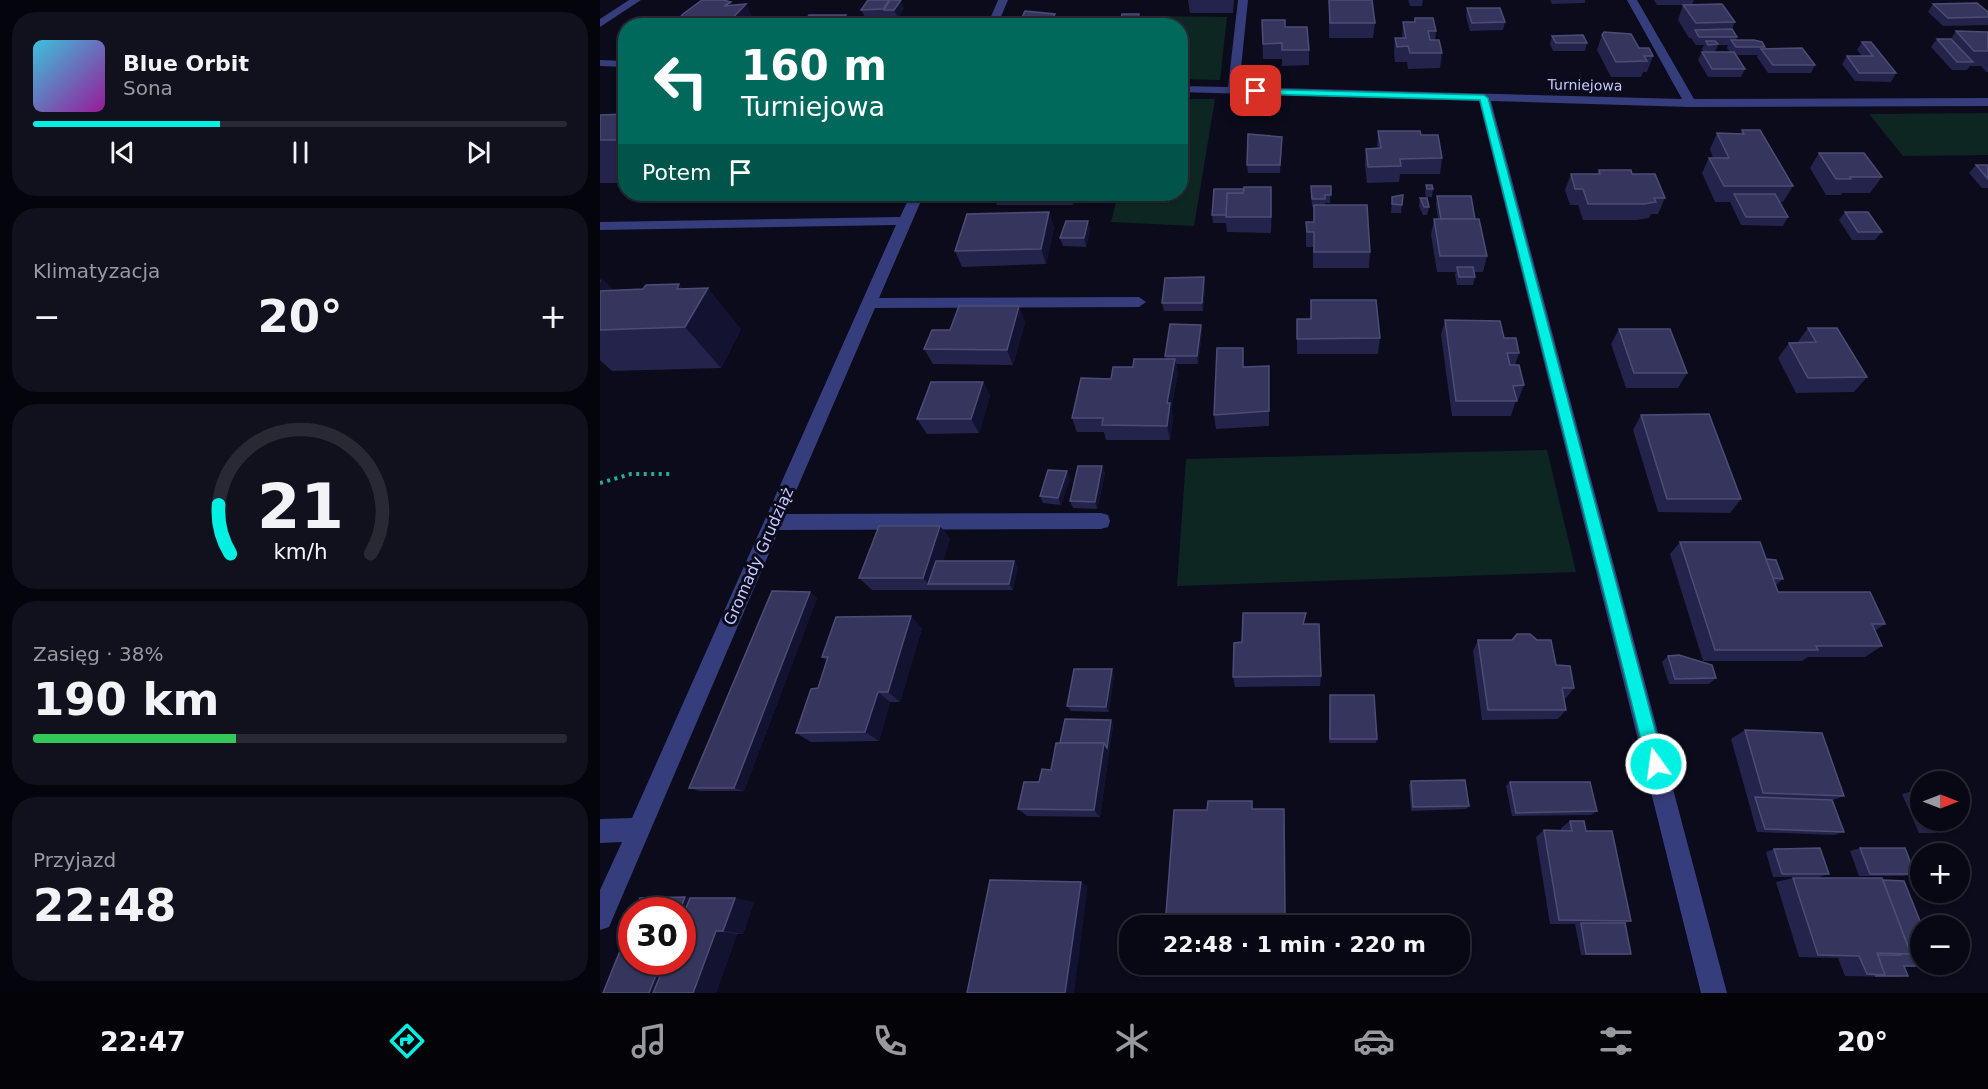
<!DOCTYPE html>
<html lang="pl">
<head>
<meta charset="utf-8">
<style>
  body { margin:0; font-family:"DejaVu Sans",sans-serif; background:#11111e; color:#f1f3f6; height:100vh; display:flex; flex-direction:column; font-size:22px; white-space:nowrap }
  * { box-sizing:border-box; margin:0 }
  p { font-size:20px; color:#989aa0 }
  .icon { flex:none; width:33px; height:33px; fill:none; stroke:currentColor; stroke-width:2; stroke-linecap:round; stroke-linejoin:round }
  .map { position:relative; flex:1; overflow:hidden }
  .sheet { display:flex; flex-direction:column; gap:12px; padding:12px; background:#04040c; width:600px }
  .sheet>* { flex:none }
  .top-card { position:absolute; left:18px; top:18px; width:570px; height:183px; border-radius:24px; box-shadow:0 2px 4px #0004,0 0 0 2px #292934; background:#00695c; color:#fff; overflow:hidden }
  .needle { width:39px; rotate:90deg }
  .controls { position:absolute; left:1310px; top:771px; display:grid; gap:12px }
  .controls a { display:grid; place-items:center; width:60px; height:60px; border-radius:50%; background:#080815; box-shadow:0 2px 4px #0004,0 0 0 2px #292934; font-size:30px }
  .speed { position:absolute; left:18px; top:897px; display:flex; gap:12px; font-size:30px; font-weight:700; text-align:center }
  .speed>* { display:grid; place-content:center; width:78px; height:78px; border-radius:50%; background:#080815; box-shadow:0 2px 4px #0004,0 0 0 2px #292934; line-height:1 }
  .speed .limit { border:9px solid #d22; background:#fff; color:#111 }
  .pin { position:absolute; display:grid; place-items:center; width:51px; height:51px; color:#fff; margin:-26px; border-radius:12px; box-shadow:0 3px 9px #0006 }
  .me { position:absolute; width:66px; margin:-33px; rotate:346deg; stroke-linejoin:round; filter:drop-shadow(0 0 4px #0008) }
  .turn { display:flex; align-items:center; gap:21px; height:126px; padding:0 24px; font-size:27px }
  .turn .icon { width:78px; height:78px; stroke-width:2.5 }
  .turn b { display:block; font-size:42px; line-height:51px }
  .then { display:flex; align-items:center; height:57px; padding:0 24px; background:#0003; gap:12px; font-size:22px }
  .big { font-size:45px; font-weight:700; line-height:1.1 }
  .sheet .tile { flex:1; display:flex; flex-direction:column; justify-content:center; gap:9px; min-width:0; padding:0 21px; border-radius:24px; background:#11111e }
  .sheet .dial { align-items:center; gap:0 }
  .dial svg { height:156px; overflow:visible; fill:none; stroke:#292934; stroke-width:7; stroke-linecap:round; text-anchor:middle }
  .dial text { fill:#f1f3f6; stroke:none }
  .song { display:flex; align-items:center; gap:18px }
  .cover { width:72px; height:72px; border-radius:9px; background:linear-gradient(135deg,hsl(190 70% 55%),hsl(300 70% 35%)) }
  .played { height:6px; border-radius:3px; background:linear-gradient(90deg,#00f1e3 35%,#292934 35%) }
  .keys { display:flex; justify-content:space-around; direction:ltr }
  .heat { display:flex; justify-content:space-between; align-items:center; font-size:33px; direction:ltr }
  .charge { height:9px; border-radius:4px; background:linear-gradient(90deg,#34c759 38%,#292934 0) }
  .trip { position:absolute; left:519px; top:915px; width:351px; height:60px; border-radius:24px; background:#080815; box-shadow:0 2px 4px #0004,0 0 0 2px #292934; font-weight:700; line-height:60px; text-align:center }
  .tab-bar { display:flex; height:96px; justify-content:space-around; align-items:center; background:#030308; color:#989aa0 }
  .tab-bar .icon { width:42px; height:42px }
  .tab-bar .active { color:#00f1e3 }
  .tab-bar b { font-size:27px; color:#f1f3f6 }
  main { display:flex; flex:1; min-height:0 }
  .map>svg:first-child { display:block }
  .green { fill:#0e2621 }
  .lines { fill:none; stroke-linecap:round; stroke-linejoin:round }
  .path { stroke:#2aae91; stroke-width:4; stroke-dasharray:3 4.5; stroke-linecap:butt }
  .minor { fill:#353d7c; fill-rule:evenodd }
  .wall { fill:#24234b; fill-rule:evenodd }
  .shaded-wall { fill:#131230 }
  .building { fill:#36355e; stroke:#4c4c77; stroke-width:1.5 }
  .route { fill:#00f1e3; stroke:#009d94; stroke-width:1.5 }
  .labels { text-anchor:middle; stroke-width:6; stroke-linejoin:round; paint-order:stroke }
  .far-street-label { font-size:14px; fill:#c6c8ff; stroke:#0b0b1c }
  .street-label { font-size:16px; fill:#c6c8ff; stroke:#0b0b1c }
</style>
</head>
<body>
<main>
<section class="sheet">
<div class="tile">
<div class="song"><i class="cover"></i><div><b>Blue Orbit</b><p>Sona</p></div></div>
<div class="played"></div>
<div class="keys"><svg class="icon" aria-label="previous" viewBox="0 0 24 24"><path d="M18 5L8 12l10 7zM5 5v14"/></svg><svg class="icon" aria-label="pause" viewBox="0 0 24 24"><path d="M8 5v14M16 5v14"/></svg><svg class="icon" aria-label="next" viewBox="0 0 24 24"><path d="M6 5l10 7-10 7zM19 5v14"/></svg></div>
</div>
<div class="tile"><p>Klimatyzacja</p>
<div class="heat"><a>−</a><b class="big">20°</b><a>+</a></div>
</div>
<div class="tile dial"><svg viewBox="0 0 100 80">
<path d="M14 69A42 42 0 1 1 86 69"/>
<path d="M14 69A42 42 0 0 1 8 44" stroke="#00f1e3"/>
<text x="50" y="56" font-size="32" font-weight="700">21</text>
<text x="50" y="72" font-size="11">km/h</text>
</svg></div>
<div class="tile"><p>Zasięg · 38%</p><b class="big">190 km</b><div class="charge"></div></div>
<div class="tile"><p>Przyjazd</p><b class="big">22:48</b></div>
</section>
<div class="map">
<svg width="1388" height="993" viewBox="0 0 1388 993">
  <rect width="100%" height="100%" fill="#0b0b1c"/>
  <g class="green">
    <path d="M550,16L627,17L620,80L581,79L580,26L548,25Z"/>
    <path d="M581,99H615L594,226L511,222L518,194H580Z"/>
    <path d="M1388,113V155L1303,156L1269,114Z"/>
    <path d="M947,450L976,572L577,586L586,459Z"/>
  </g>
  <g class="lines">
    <path class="path" d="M0,483L31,474H71"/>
    <g class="minor">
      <path d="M29,0H41L0,27V19Z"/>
      <path d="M398,0H408L397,26H387Z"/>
      <path d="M638,0H648L639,87L1082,99L1027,0H1037L1094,99L1388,98V106L1090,107L891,101L1127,993H1101L879,101L580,92V86L628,87Z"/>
      <path d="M0,60L26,61V67L0,66Z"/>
      <path d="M311,194H324L279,298L539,297L546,302L539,307L275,308L186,514L501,513L508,515L510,521L508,527L501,529L179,530L9,927L0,930V890L22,842L0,843V819L32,818L296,225L0,230V222L300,217Z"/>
    </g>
  </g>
  <g class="wall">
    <path d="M588,0H634L633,13H590Z"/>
    <path d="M729,0L775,23L773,38H729Z"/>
    <path d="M808,0H823L822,6H810Z"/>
    <path d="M950,0H991H985V3L952,4Z"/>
    <path d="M1054,0H1094L1092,5H1057Z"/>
    <path d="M289,2L304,8L298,18H287L286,17H265L261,10Z"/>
    <path d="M1333,4L1388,12V25L1343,26L1328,12Z"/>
    <path d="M1083,5L1135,22L1132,29L1137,37L1136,40L1165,47V49L1215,65L1211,73H1168L1157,57L1158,55H1136L1145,69L1141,77H1108L1098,60L1102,52H1104L1102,49L1104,45H1096L1091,38H1089L1078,20ZM1118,45H1128L1127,48L1130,52H1115Z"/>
    <path d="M867,8L905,22L903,30L870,31L866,16Z"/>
    <path d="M815,18L836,31L835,40L842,53L840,68L808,69L807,62H795L794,53L795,38H802L803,22H814Z"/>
    <path d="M662,20L685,27L709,50V65L682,66V59H663Z"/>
    <path d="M1356,31L1388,32V72H1386L1381,66H1370L1367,70H1352L1331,47L1337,39H1351Z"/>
    <path d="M1002,35L1039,48L1053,56L1047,72H1043L1041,77H1011L997,50Z"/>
    <path d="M952,36L987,43L985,51H953L950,44Z"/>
    <path d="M1262,42L1296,73L1291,82L1255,81L1242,64L1247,56H1262L1257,50Z"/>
    <path d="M26,114V183H0V115Z"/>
    <path d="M1142,130L1193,186L1183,202H1179L1188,217L1183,226L1141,225L1130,202H1115L1102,173L1109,158H1113L1110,149L1117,133L1140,134Z"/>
    <path d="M778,131L821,135L842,158L840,174H800L799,182L767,183L765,165L766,149L777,148Z"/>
    <path d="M682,137L680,173H648L647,165Z"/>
    <path d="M1219,153L1282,177L1270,193H1242L1241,195H1226L1210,168Z"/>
    <path d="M1376,165H1388V188H1382L1369,173Z"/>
    <path d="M999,170L1032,174L1065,198L1058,214H1051L1049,218L1037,220H983L978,205H970L965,190L971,174H997Z"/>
    <path d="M826,185L833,189L832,197H826L825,193Z"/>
    <path d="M711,186H731L730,203H725V205L770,252L769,268H713V247H706V222H713L714,207H712Z"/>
    <path d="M393,194H475L473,205H397Z"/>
    <path d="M837,196L875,219L887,256L883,272H874L875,277L873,285H857L855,275L856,272H837L831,235L834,219H838L836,204Z"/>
    <path d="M792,197L802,205L801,213H791Z"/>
    <path d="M820,198L829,207L827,215H823L819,206Z"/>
    <path d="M672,203L671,233L627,232L626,223H613L612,215Z"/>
    <path d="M449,212L454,228L446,264L362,267L355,251Z"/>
    <path d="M1245,212L1282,232L1275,240H1252L1239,220Z"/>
    <path d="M488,221L490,229L486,247L463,246L460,238Z"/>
    <path d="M604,277L605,285L603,311H564L562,303Z"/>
    <path d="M0,279L13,290L43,289L79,284L83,289L141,329L121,368L12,371L0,360Z"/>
    <path d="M711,300L780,338L778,354H697V319H710Z"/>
    <path d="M845,320L904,338L919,353L915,365L924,385L918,400H916L911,416H852L841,335Z"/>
    <path d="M425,322L413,365L333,364L324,349L350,330Z"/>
    <path d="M601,325L602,333L598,364H576L578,374L571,409L573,418L570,440H506L504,432H477L472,418L511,379L533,367L566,359L565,356Z"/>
    <path d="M1208,328L1267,377L1254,392L1196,393L1178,358L1189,343H1197Z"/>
    <path d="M1019,329L1087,373L1078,388H1026L1011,344Z"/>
    <path d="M669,366V426L616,429L614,415L644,367Z"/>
    <path d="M383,382L390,396L379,433L327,434L317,419Z"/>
    <path d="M1041,415L1141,499L1130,513L1058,512L1033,430Z"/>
    <path d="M502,466L505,473L497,509L473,508L470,501Z"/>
    <path d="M470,479L461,505L443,503L440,496Z"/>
    <path d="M340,526L350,539L343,561H414L418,567L413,590H272L259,578Z"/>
    <path d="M1080,542L1166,559L1183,579L1176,585L1178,592L1285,624L1275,631L1282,646L1265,657H1208L1202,661H1103L1070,554Z"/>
    <path d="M217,598L144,791H99L89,788Z"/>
    <path d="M705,624L721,676L720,686L635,687L633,677L642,642Z"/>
    <path d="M322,628L300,702H290L279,741L211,742L196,733L218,688L227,661L222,657Z"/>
    <path d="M878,640L956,665L974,688L966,698H964L966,710L958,719L882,720L873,651Z"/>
    <path d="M1068,656L1116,678L1109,684H1069L1062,662Z"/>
    <path d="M514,675L509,712L471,711L467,706Z"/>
    <path d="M730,695L777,739L776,743H729Z"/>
    <path d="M511,720L513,725L500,817L427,816L418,809L439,782L451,770L460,743Z"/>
    <path d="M1145,730L1244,796L1233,800L1244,832L1234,835L1157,832L1131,739Z"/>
    <path d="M811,781L869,806L866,809L811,811L809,785Z"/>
    <path d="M910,782L997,811L991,815L912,816L906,786Z"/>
    <path d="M1313,791H1320V820H1342L1346,830L1335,833H1319L1302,794Z"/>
    <path d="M653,809H684L685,917L571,918L566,914Z"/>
    <path d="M970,821L986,831L1031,921L1025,923L1031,954L1025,955H981L975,924H977H950L936,837L944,830L961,831V828Z"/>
    <path d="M1260,848L1315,874L1304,876H1259L1250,851Z"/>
    <path d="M1174,849L1229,874L1219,877H1173L1166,852Z"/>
    <path d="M1193,878L1283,880L1338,966L1304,967L1308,976L1296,977L1245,976L1238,958L1199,957L1176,882Z"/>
    <path d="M90,898L154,902L143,934H137L116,993H3Z"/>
  </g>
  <g class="shaded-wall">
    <path d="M301,0L304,8L298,18L294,10Z"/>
    <path d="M131,2L137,13L146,4L154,20L149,26H125L124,6Z"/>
    <path d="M455,14L458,26H449Z"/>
    <path d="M246,15L251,26H239Z"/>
    <path d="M671,187L672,203L671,233Z"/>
    <path d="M469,194H475L473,205Z"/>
    <path d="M449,212L454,228L446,264L441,249Z"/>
    <path d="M488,221L490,229L486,247L484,238Z"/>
    <path d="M604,277L605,285L603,311L602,303Z"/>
    <path d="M3,279L42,320L0,296V283Z"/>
    <path d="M79,284L97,306L108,288L141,329L121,368L85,327L77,289Z"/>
    <path d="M419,306L425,322L413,365L407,350Z"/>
    <path d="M601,325L602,333L598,364L597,356Z"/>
    <path d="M575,359L578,374L571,409L573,418L570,440L567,426V403Z"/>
    <path d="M383,382L390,396L379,433L371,419Z"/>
    <path d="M502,466L505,473L497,509L495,502Z"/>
    <path d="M467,471L470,479L461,505L458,498Z"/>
    <path d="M340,526L350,539L336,584H328L323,578Z"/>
    <path d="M414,561L418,567L413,590L409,584Z"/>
    <path d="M210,592L217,598L144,791L134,788Z"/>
    <path d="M311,616L322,628L300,702L288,692Z"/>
    <path d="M512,669L514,675L509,712L506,707Z"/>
    <path d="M278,692L290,702L279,741L265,732Z"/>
    <path d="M511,720L513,725L500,817L494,810L504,743Z"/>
    <path d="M481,882L488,886L474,993H465Z"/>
    <path d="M85,897L97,899L82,937V910H80Z"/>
    <path d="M135,898L154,902L143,934L123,931Z"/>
    <path d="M116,931L137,934L116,993H93Z"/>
    <path d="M61,962H73L62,993H49Z"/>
  </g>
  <g class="building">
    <path d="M102,0H123L131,2L124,6L146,4L125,26H72L83,14Z"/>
    <path d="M268,0H289L283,9L261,10Z"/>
    <path d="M290,0H301L294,10H284Z"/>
    <path d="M729,0H772L775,23H730Z"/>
    <path d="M1377,3L1388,12V17L1348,18L1333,4Z"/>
    <path d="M1122,4L1135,22L1096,23L1083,5Z"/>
    <path d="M867,8H900L905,22L872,23Z"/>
    <path d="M425,11L455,14L449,26H418Z"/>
    <path d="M522,14H539L537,24H520Z"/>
    <path d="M209,15H246L239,26H201Z"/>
    <path d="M815,18H833L836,31H828L830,40H839L842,53H810L808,46L797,47L795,38H806L803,22H815Z"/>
    <path d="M662,20H685V27H707L709,50H682V43L663,44Z"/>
    <path d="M488,24H542L541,26H487Z"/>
    <path d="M1132,29L1137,37H1099L1095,30Z"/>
    <path d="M1356,31L1388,32V51H1374Z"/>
    <path d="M1004,32L1031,34L1039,48H1049L1053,56H1044L1047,61L1016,62L1002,35Z"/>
    <path d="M983,35L987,43H956L952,36Z"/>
    <path d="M1337,39H1351L1373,62H1357Z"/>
    <path d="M1131,40H1154L1162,42L1165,47H1136Z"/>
    <path d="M1106,41H1115L1118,44L1108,45Z"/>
    <path d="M1262,42H1271L1296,73H1259L1247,56H1273Z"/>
    <path d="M1202,48L1215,65H1173L1161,49Z"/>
    <path d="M1102,52H1134L1145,69H1112Z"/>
    <path d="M26,114V140H0V115Z"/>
    <path d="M1142,130H1160L1193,186H1124L1109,158H1129L1117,133L1144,134Z"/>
    <path d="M778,131H820L821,135H838L842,158L800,159L801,166L768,167L766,149L781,148Z"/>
    <path d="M648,134L682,137L680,165H647Z"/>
    <path d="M1219,153H1264L1282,177H1250L1251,179H1236Z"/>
    <path d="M1376,165H1388V179Z"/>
    <path d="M999,170H1031L1032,174H1055L1065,198H1054L1056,202L1044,204H988L983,189H975L971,174H1000Z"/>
    <path d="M826,185H832L833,189H827Z"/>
    <path d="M711,186H731V195H725V199H712Z"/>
    <path d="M644,187H671V217H626L627,193H643Z"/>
    <path d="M614,189H644L643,193H627L626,215H612Z"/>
    <path d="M1134,194H1175L1188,217H1146Z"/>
    <path d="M803,195L802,205L792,204V197Z"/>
    <path d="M837,196H871L875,219H841Z"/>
    <path d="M820,198H827L829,207H824Z"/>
    <path d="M714,205H767L770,252H714V232H707L706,222H714Z"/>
    <path d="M449,212L441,249L355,251L367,214Z"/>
    <path d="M1245,212H1268L1282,232H1258Z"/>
    <path d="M834,219H879L887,256H840Z"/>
    <path d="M466,221H488L484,238H460Z"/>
    <path d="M857,267H873L875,277H859Z"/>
    <path d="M604,277L602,303H562L565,278Z"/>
    <path d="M79,284L77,289L108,288L85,327L0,330V291L43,289L46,285Z"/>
    <path d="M711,300H776L780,338L697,339V319H711Z"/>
    <path d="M359,306H419L407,350L324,349L332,330H350Z"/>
    <path d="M845,320L900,321L904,338H916L919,353H907L910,365H919L924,385L913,386L917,401H856Z"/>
    <path d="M570,324L601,325L597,356H565Z"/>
    <path d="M1208,328H1237L1267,377L1208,378L1189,343L1216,342Z"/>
    <path d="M1019,329H1070L1087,373H1034Z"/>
    <path d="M617,348H643V367L669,366V411L614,415Z"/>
    <path d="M534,359H575L567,403H570L567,426L502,425L503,418H472L481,378L511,379L513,367H533Z"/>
    <path d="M331,382H383L371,419H317Z"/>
    <path d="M1109,414L1141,499H1067L1041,415Z"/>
    <path d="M478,466H502L495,502L470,501Z"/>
    <path d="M448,470L467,471L458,498L440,496Z"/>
    <path d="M279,526H340L323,578H259Z"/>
    <path d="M1080,542H1160L1178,592H1270L1285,624H1272L1282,646H1216L1218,650H1115Z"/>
    <path d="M1166,559L1176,560L1183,579L1173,578Z"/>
    <path d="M336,561H414L409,584H328Z"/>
    <path d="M172,591L210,592L134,788H89Z"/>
    <path d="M643,613H706L703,624H719L721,676L633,677L634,643L642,642Z"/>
    <path d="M311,616L288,692H278L265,732L196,733L211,689L218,688L228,657H222L236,617Z"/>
    <path d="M917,634H930L937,640H951L956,665L970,666L974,688H962L966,710H888L878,640H912Z"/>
    <path d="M1079,655L1112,665L1116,678L1075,679L1068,656Z"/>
    <path d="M474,669H512L506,707L467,706Z"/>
    <path d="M730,695H774L777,739H730Z"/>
    <path d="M465,719L511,720L507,748L504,743H460Z"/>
    <path d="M1145,730L1222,733L1244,796L1163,793Z"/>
    <path d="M456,743H504L494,810L418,809L424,782H439L442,769L451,770Z"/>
    <path d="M865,780L869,806L813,807L811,781Z"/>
    <path d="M910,782H990L997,811L916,813Z"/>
    <path d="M1313,791H1320V807Z"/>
    <path d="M1155,797L1232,800L1244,832L1165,829Z"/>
    <path d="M608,801H652V809H684L685,914H566L574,810H607Z"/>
    <path d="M1326,820H1342L1346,830H1331Z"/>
    <path d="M970,821H984L986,831H1012L1031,921L959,920L944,830L972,831Z"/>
    <path d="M1220,848L1229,874H1182L1174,849Z"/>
    <path d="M1260,848H1305L1315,874H1270Z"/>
    <path d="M1193,878H1282L1311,954L1277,953L1285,975L1267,974L1259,956L1218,955Z"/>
    <path d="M390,880L481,882L465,993H367Z"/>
    <path d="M1283,880L1304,881L1322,926H1320V964H1337L1338,966H1304L1308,976H1275L1285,975L1278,955H1300L1299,954H1311Z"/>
    <path d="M85,897L80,910H36L40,898Z"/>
    <path d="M90,898H135L123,931H116L93,993H53L66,962H82V918Z"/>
    <path d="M32,921V962H61L49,993H3Z"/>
    <path d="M981,923H1025L1031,954H986Z"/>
  </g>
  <path class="route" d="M653,89L884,95L888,98L1064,764L1062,770L1056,772L1050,770L1047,764L880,100L656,94L653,93Z"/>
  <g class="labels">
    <g class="far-street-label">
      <text transform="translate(985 85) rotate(1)" y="5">Turniejowa</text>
    </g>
    <g class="street-label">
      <text transform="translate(158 556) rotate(-66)" y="6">Gromady Grudziąż</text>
    </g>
  </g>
</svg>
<div class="controls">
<a><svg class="needle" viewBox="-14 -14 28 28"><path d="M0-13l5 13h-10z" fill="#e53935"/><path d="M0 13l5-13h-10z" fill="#989aa0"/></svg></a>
<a>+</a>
<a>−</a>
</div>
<div class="speed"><div class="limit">30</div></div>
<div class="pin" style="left:656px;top:91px;background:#d93025"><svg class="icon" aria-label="arrive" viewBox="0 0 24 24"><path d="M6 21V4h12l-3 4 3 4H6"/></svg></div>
<svg class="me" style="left:1056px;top:764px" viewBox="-20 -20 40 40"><circle r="17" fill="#00f1e3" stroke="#fff" stroke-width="3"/><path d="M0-11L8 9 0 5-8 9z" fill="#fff"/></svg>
<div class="trip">22:48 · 1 min · 220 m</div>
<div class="top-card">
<div class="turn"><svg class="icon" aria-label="left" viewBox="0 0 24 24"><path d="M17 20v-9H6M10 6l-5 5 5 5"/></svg><div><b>160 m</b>Turniejowa</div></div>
<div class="then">Potem<svg class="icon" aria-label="arrive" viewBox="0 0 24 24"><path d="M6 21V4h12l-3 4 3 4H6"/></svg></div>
</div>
</div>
</main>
<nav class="tab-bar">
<b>22:47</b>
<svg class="icon active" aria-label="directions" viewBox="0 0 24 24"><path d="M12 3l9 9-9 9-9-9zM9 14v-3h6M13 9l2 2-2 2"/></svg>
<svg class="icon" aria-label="music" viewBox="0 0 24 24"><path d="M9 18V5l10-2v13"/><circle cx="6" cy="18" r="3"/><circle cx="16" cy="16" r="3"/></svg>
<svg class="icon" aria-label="phone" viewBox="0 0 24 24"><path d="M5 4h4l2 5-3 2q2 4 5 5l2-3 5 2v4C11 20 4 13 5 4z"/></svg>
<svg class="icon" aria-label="climate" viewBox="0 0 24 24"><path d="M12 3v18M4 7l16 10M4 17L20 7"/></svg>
<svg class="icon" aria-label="car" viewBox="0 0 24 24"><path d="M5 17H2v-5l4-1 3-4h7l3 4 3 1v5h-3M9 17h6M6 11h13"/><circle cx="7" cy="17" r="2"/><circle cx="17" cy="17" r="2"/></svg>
<svg class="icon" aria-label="filters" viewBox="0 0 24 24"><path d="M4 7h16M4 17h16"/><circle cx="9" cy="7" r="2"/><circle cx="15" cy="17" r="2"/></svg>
<b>20°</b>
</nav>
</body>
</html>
